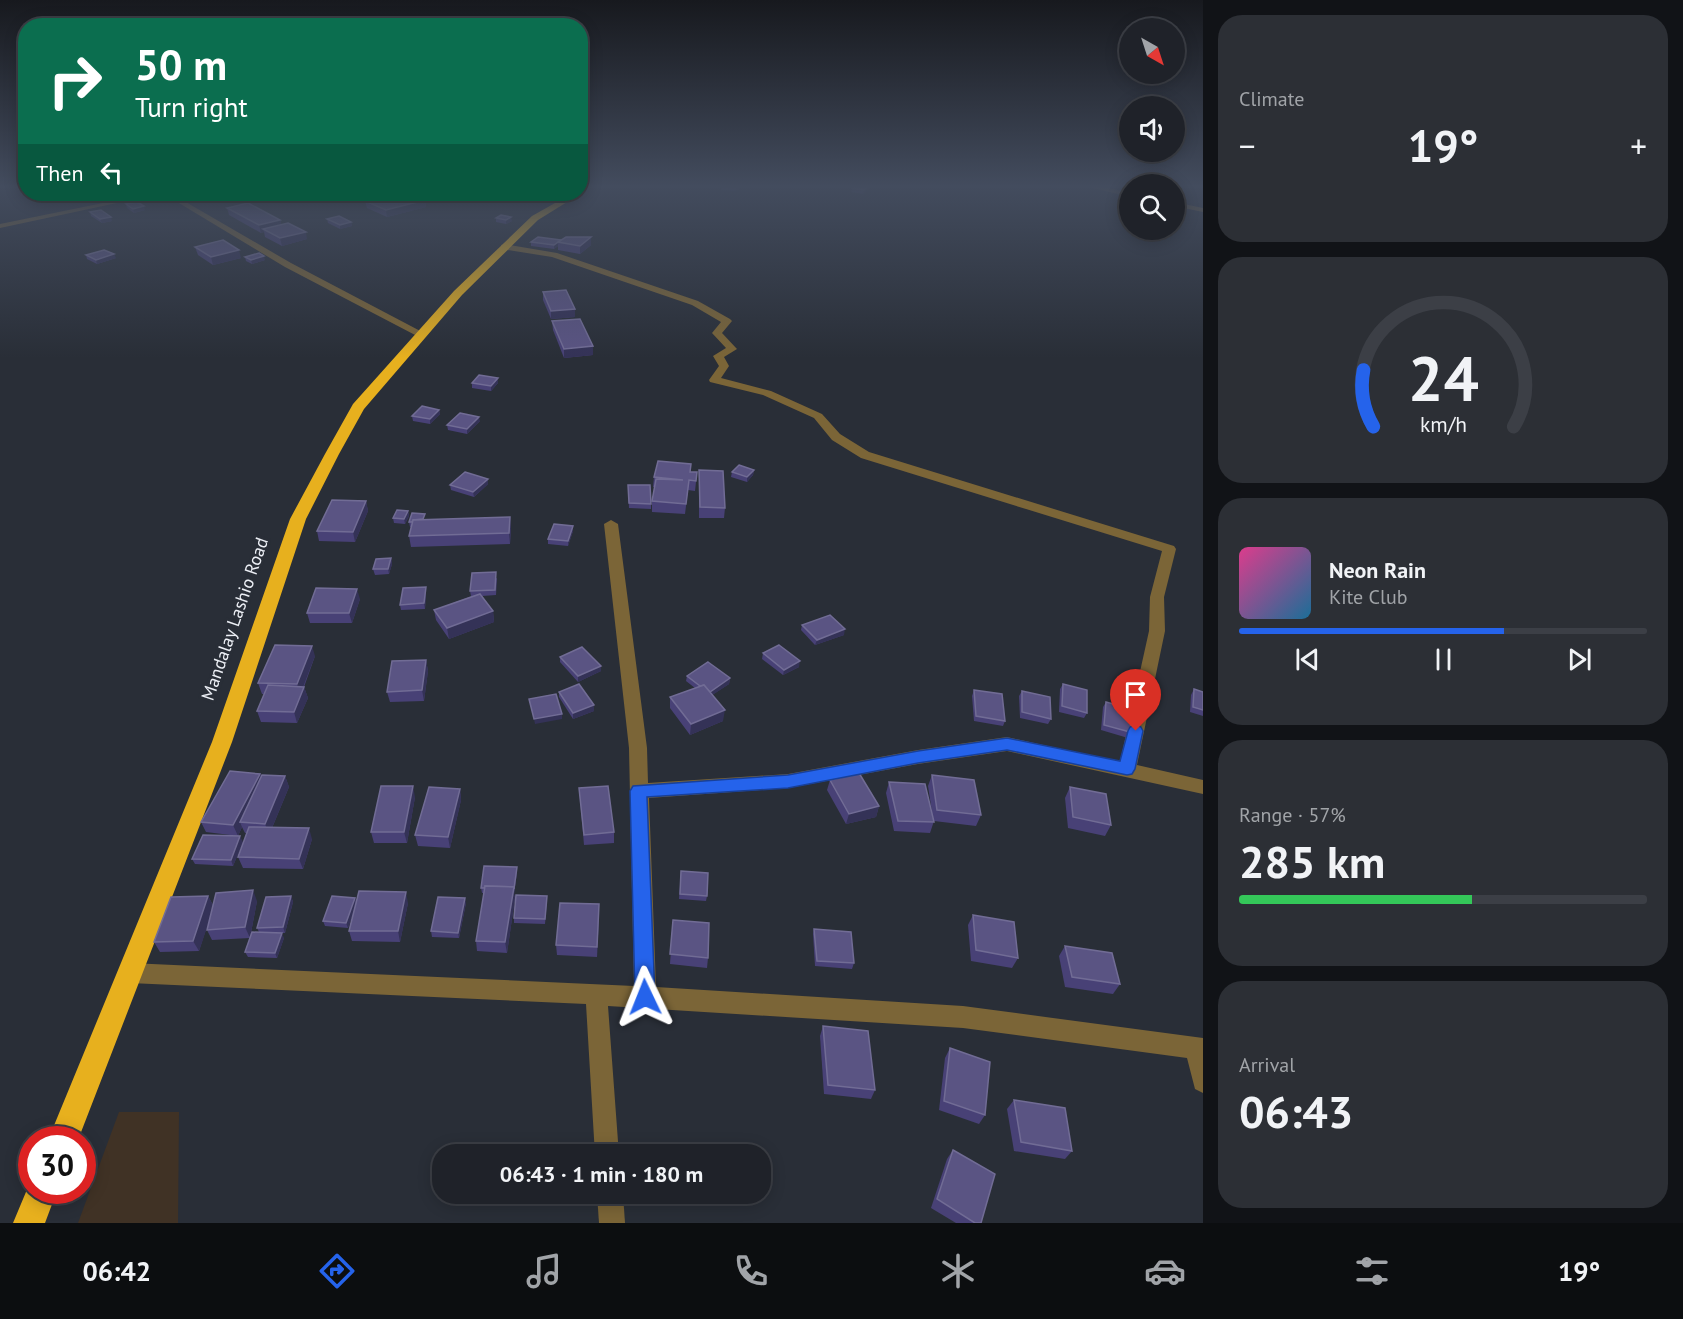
<!DOCTYPE html>
<html lang="en">
<head>
<meta charset="utf-8">
<style>
  body { margin:0; font-family:"PT Sans",sans-serif; background:#2c2f35; color:#f1f3f6; height:100vh; display:flex; flex-direction:column; font-size:22px; white-space:nowrap }
  * { box-sizing:border-box; margin:0 }
  p { font-size:20px; color:#a1a4a8 }
  .icon { flex:none; width:33px; height:33px; fill:none; stroke:currentColor; stroke-width:2; stroke-linecap:round; stroke-linejoin:round }
  .map { position:relative; flex:1; overflow:hidden }
  .sheet { display:flex; flex-direction:column; gap:15px; padding:15px; background:#111317; width:480px }
  .sheet>* { flex:none }
  .top-card { position:absolute; left:18px; top:18px; width:570px; height:183px; border-radius:24px; box-shadow:0 3px 15px #0003,0 0 0 2px #3c3f46; background:#0b6e4f; color:#fff; overflow:hidden }
  .needle { width:39px; rotate:141deg }
  .controls { position:absolute; left:1119px; top:18px; display:grid; gap:12px }
  .controls a { display:grid; place-items:center; width:66px; height:66px; border-radius:50%; background:#1f2229; box-shadow:0 3px 15px #0003,0 0 0 2px #3c3f46; font-size:30px }
  .speed { position:absolute; left:18px; top:1126px; display:flex; gap:12px; font-size:30px; font-weight:700; text-align:center }
  .speed>* { display:grid; place-content:center; width:78px; height:78px; border-radius:50%; background:#1f2229; box-shadow:0 3px 15px #0003,0 0 0 2px #3c3f46; line-height:1 }
  .speed .limit { border:9px solid #d22; background:#fff; color:#111 }
  .pin { position:absolute; display:grid; place-items:center; width:51px; height:51px; color:#fff; margin:-62px -26px; border-radius:50% 50% 50% 0; rotate:-45deg; box-shadow:0 0 6px #0007 }
  .pin .icon { rotate:45deg }
  .me { position:absolute; width:66px; margin:-33px; rotate:358deg; stroke-linejoin:round; filter:drop-shadow(0 0 4px #0008) }
  .turn { display:flex; align-items:center; gap:21px; height:126px; padding:0 18px; font-size:27px }
  .turn .icon { width:78px; height:78px; stroke-width:2.5 }
  .turn b { display:block; font-size:42px; line-height:51px }
  .then { display:flex; align-items:center; height:57px; padding:0 18px; background:#0003; gap:12px; font-size:22px }
  .big { font-size:45px; font-weight:600; line-height:1.1 }
  .sheet .card { flex:1; display:flex; flex-direction:column; justify-content:center; gap:9px; min-width:0; padding:0 21px; border-radius:24px; background:#2c2f35 }
  .sheet .dial { align-items:center; gap:0 }
  .dial svg { height:156px; overflow:visible; fill:none; stroke:#3c3f46; stroke-width:7; stroke-linecap:round; text-anchor:middle }
  .dial text { fill:#f1f3f6; stroke:none }
  .song { display:flex; align-items:center; gap:18px }
  .cover { width:72px; height:72px; border-radius:9px; background:linear-gradient(135deg,hsl(330 70% 55%),hsl(200 70% 35%)) }
  .played { height:6px; border-radius:3px; background:linear-gradient(90deg,#2563eb 65%,#3c3f46 65%) }
  .keys { display:flex; justify-content:space-around; direction:ltr }
  .heat { display:flex; justify-content:space-between; align-items:center; font-size:33px; direction:ltr }
  .charge { height:9px; border-radius:4px; background:linear-gradient(90deg,#34c759 57%,#3c3f46 0) }
  .trip { position:absolute; left:432px; top:1144px; width:339px; height:60px; border-radius:24px; background:#1f2229; box-shadow:0 3px 15px #0003,0 0 0 2px #3c3f46; font-weight:600; line-height:60px; text-align:center }
  .tabs { display:flex; height:96px; justify-content:space-around; align-items:center; background:#0c0e10; color:#a1a4a8 }
  .tabs .icon { width:42px; height:42px }
  .tabs .on { color:#2563eb }
  .tabs b { font-size:27px; color:#f1f3f6 }
  main { display:flex; flex:1; min-height:0 }
  .map>svg:first-child { display:block }
  .education { fill:#403225 }
  .lines { fill:none; stroke-linecap:round; stroke-linejoin:round }
  .street { fill:#7b6537; fill-rule:evenodd }
  .highway { fill:#e7b01e; fill-rule:evenodd }
  .wall { fill:#484176 }
  .shaded-wall { fill:#343257 }
  .building { fill:#5a5483; stroke:#716c95; stroke-width:1.5 }
  .route { fill:#2563eb; stroke:#184099; stroke-width:1.5 }
  .labels { text-anchor:middle; stroke-width:6; stroke-linejoin:round; paint-order:stroke }
  .street-label { font-size:18px; fill:#eceff5; stroke:#292e37 }
</style>
</head>
<body>
<main>
<div class="map">
<svg width="1203" height="1223" viewBox="0 0 1203 1223">
  <rect width="100%" height="100%" fill="#292e37"/>
  <path class="education" d="M119,1112H179L178,1223H78Z"/>
  <g class="lines">
    <g class="street">
      <path d="M1089,187H1104L1130,193V197Z"/>
      <path d="M147,194H159L0,228V224Z"/>
      <path d="M164,194H172L291,263L426,334L417,336L285,267Z"/>
      <path d="M1174,202L1203,208V212L1174,206Z"/>
      <path d="M504,244L557,253L698,301L730,319L732,321L722,333L737,349L724,357L729,366L721,378L771,391L822,414L840,434L869,452L1174,546L1176,549L1164,597L1165,631L1137,765L1203,780V794L1007,751L918,764L788,788L649,798L656,987L963,1006L1203,1038V1093L1195,1089L1187,1058L963,1028L608,1006L619,1155H595L586,1004L130,983L122,980L119,973L122,966L130,963L634,986L629,748L604,524L611,520L618,524L647,748L648,783L788,774L918,750L1007,737L1120,762L1149,631L1150,597L1162,551L861,458L832,440L814,418L763,395L710,382L709,380L719,366L713,356L726,348L712,333L721,322L692,305L552,257L501,249V245Z"/>
      <path d="M597,1194H623L625,1223H599Z"/>
    </g>
    <g class="highway">
      <path d="M571,194H580L538,220L462,295L364,409L339,454L306,519L232,742L78,1140H48L212,742L290,519L325,454L353,404L454,291L532,216Z"/>
      <path d="M31,1180L32,1191H57L45,1223H13Z"/>
    </g>
  </g>
  <g class="wall">
    <path d="M722,187H742L735,191L721,190Z"/>
    <path d="M853,187H870L863,194L851,192Z"/>
    <path d="M191,194H222L224,198L204,202Z"/>
    <path d="M425,200L426,207L387,217L367,208L365,201Z"/>
    <path d="M126,204L145,210L134,213L127,208Z"/>
    <path d="M227,208L280,220L281,224L307,239L282,246L265,237L264,232L261,233L229,215Z"/>
    <path d="M90,212L112,221L102,223L91,216Z"/>
    <path d="M496,218L512,221L506,224L496,222Z"/>
    <path d="M327,219L351,222L352,226L340,229L328,223Z"/>
    <path d="M538,237L591,245L580,254L558,250V246L554,249L531,246V242Z"/>
    <path d="M195,247L241,258L213,265L198,255Z"/>
    <path d="M86,255L116,258L97,264L87,259Z"/>
    <path d="M245,257L265,260L252,264L246,261Z"/>
    <path d="M543,292L575,317L551,319L543,300Z"/>
    <path d="M552,321L593,346V355L564,358L553,330Z"/>
    <path d="M472,383H498L491,391L472,388Z"/>
    <path d="M439,410L440,414L430,424L413,421L412,416Z"/>
    <path d="M480,421L467,434L448,430L447,425Z"/>
    <path d="M699,470L725,508L724,518H699Z"/>
    <path d="M754,470L753,475L747,482L731,477L732,472Z"/>
    <path d="M691,472H697L696,482L695,491L688,490L685,514L652,512V501L655,487H653L654,477Z"/>
    <path d="M488,479V484L474,497L451,490L450,485Z"/>
    <path d="M628,485L651,504V509L629,508Z"/>
    <path d="M366,501L368,511L355,542L319,541L317,531Z"/>
    <path d="M408,511L409,516L405,524L394,523L393,518Z"/>
    <path d="M426,519L511,527L510,544L411,547L409,536L411,527H410L409,522Z"/>
    <path d="M573,531L568,546L548,544V539Z"/>
    <path d="M391,558L392,564L389,574L375,575L373,569Z"/>
    <path d="M497,578L496,595L482,596L493,611L494,622L449,639L436,620L434,610L472,596H471L470,591Z"/>
    <path d="M426,587V592L425,609L401,610L400,605Z"/>
    <path d="M360,599L352,623H310L307,613Z"/>
    <path d="M802,625L844,635L815,645L801,630Z"/>
    <path d="M763,653L799,667L783,675L762,659Z"/>
    <path d="M315,656L304,687L308,698L297,723L261,722L257,711L265,694H262L258,683Z"/>
    <path d="M560,657L601,671L578,682L560,662Z"/>
    <path d="M426,660L428,671L424,701L390,702L387,692Z"/>
    <path d="M687,676L730,678L729,684L712,695L723,721L690,735L670,708V697L695,688L686,681Z"/>
    <path d="M1063,684L1087,713L1084,718L1059,712L1060,689Z"/>
    <path d="M1194,689L1203,692V716L1190,712L1191,695Z"/>
    <path d="M974,690L1005,721L1003,726L974,721L972,696Z"/>
    <path d="M1022,691L1051,719L1048,724L1020,718L1019,696Z"/>
    <path d="M559,692L594,711L573,719L559,697Z"/>
    <path d="M1106,702L1130,732L1128,738L1101,730L1103,707Z"/>
    <path d="M260,774L261,776H285L289,787L272,828L312,839L303,869L243,868L238,857L247,833H245L242,827L238,836L206,832L201,822Z"/>
    <path d="M932,775L981,815L976,826L934,821L930,833L894,831L886,793L889,782L932,812L928,786Z"/>
    <path d="M830,780L879,806L876,817L846,824L827,790Z"/>
    <path d="M1070,787L1111,825L1105,836L1068,828L1065,798Z"/>
    <path d="M579,788L614,832V843L584,845Z"/>
    <path d="M460,789L461,800L450,848L418,846L415,835Z"/>
    <path d="M415,797L407,843H374L371,832Z"/>
    <path d="M243,842L233,866L195,864L192,859Z"/>
    <path d="M681,871L707,896L706,901L679,899Z"/>
    <path d="M517,872L514,894L515,898L507,953L477,951L476,941L484,893H482L481,888Z"/>
    <path d="M208,896L213,905L257,901L250,938L212,940L207,930L209,920L199,951L160,952L154,942Z"/>
    <path d="M291,896L293,902L285,933H271L284,938L277,958L248,957L245,952L259,932L257,928Z"/>
    <path d="M355,898L356,902L408,903L400,942L352,941L349,931L354,910L348,928L325,926L323,921Z"/>
    <path d="M547,901L545,924L514,923V918Z"/>
    <path d="M466,903L459,938L432,937L431,931Z"/>
    <path d="M599,915L597,957L557,955L556,945Z"/>
    <path d="M973,915L1018,958L1012,968L971,961L968,925Z"/>
    <path d="M673,920L708,958L707,968L670,964Z"/>
    <path d="M814,929L854,963L852,969L815,966L813,934Z"/>
    <path d="M1065,946L1120,984L1113,994L1065,987L1059,956Z"/>
    <path d="M823,1026L875,1090L871,1099L824,1094L820,1036Z"/>
    <path d="M950,1048L985,1115L979,1124L939,1110L945,1058Z"/>
    <path d="M1014,1100L1072,1151L1065,1159L1014,1151L1007,1109Z"/>
    <path d="M953,1150L981,1223H956L931,1208L947,1159Z"/>
  </g>
  <g class="shaded-wall">
    <path d="M737,187H742L735,191Z"/>
    <path d="M867,187H870L863,194L864,190Z"/>
    <path d="M209,194H222L224,198L204,202L202,195Z"/>
    <path d="M425,200L426,207L387,217L386,210Z"/>
    <path d="M144,206L145,210L134,213L133,209Z"/>
    <path d="M111,217L112,221L102,223L100,219Z"/>
    <path d="M511,217L512,221L506,224V220Z"/>
    <path d="M280,220L282,227L263,229L264,232L261,233L259,225Z"/>
    <path d="M351,222L352,226L340,229V225Z"/>
    <path d="M306,232L307,239L282,246L280,238Z"/>
    <path d="M591,237V245L580,254V246Z"/>
    <path d="M558,242V246L554,249V245Z"/>
    <path d="M239,250L241,258L213,265L211,257Z"/>
    <path d="M114,254L116,258L97,264L96,260Z"/>
    <path d="M264,256L265,260L252,264L251,260Z"/>
    <path d="M575,309V317L551,319V311Z"/>
    <path d="M593,346V355L564,358V349Z"/>
    <path d="M498,378V383L491,391V386Z"/>
    <path d="M439,410L440,414L430,424V419Z"/>
    <path d="M479,417L480,421L467,434V429Z"/>
    <path d="M754,470L753,475L747,482V477Z"/>
    <path d="M488,479V484L474,497L473,492Z"/>
    <path d="M366,501L368,511L355,542L353,532Z"/>
    <path d="M408,511L409,516L405,524L404,519Z"/>
    <path d="M510,517L511,527L510,544L509,533Z"/>
    <path d="M573,526V531L568,546V541Z"/>
    <path d="M391,558L392,564L389,574L388,569Z"/>
    <path d="M426,587V592L425,609L424,603Z"/>
    <path d="M357,589L360,599L352,623L349,613Z"/>
    <path d="M493,611L494,622L449,639L447,628Z"/>
    <path d="M845,629L844,635L815,645L817,640Z"/>
    <path d="M312,646L315,656L300,695L297,684Z"/>
    <path d="M426,660L428,671L424,701L422,690Z"/>
    <path d="M800,661L799,667L783,675L784,670Z"/>
    <path d="M601,666V671L578,682V676Z"/>
    <path d="M730,678L729,684L708,698L709,693Z"/>
    <path d="M304,687L308,698L297,723L294,712Z"/>
    <path d="M594,705V711L573,719V713Z"/>
    <path d="M725,710L723,721L690,735L691,724Z"/>
    <path d="M562,714V719L535,724L534,719Z"/>
    <path d="M260,774L264,785L240,822L242,827L238,836L233,825Z"/>
    <path d="M285,776L289,787L269,835L265,824Z"/>
    <path d="M413,786L415,797L407,843L404,832Z"/>
    <path d="M460,789L461,800L450,848L448,837Z"/>
    <path d="M879,806L876,817L846,824L849,814Z"/>
    <path d="M309,828L312,839L303,869L299,859Z"/>
    <path d="M240,836L243,842L233,866L231,860Z"/>
    <path d="M517,867V872L514,894L515,898L507,953L505,942Z"/>
    <path d="M253,890L257,901L250,938L245,927Z"/>
    <path d="M406,892L408,903L400,942L398,931Z"/>
    <path d="M208,896L214,907L199,951L193,941Z"/>
    <path d="M291,896L293,902L285,933L283,927Z"/>
    <path d="M355,898L356,904L348,928L346,923Z"/>
    <path d="M465,898L466,903L459,938L458,933Z"/>
    <path d="M599,904V915L597,957V947Z"/>
    <path d="M282,933L284,938L277,958L275,953Z"/>
  </g>
  <g class="building">
    <path d="M853,187H867L864,190L852,188Z"/>
    <path d="M393,194H411L425,200L386,210L365,201Z"/>
    <path d="M137,202L144,206L133,209L126,204Z"/>
    <path d="M248,203L280,220L259,225L227,208Z"/>
    <path d="M101,210L111,217L100,219L90,212Z"/>
    <path d="M501,215L511,217L506,220L496,218Z"/>
    <path d="M339,216L351,222L340,225L327,219Z"/>
    <path d="M288,223L306,232L280,238L263,229Z"/>
    <path d="M538,237L561,240L554,245L531,242Z"/>
    <path d="M566,237H591L580,246L558,242Z"/>
    <path d="M223,240L239,250L211,257L195,247Z"/>
    <path d="M104,250L114,254L96,260L86,255Z"/>
    <path d="M259,253L264,256L251,260L245,257Z"/>
    <path d="M566,290L575,309L551,311L543,292Z"/>
    <path d="M580,319L593,346L564,349L552,321Z"/>
    <path d="M479,375L498,378L491,386L472,383Z"/>
    <path d="M422,406L439,410L430,419L412,416Z"/>
    <path d="M460,413L479,417L467,429L447,425Z"/>
    <path d="M658,461L691,464L690,472H697L696,481L689,480L686,504L652,501L656,479L683,480L654,477Z"/>
    <path d="M739,465L754,470L747,477L732,472Z"/>
    <path d="M699,470L723,471L725,508L700,507Z"/>
    <path d="M465,472L488,479L473,492L450,485Z"/>
    <path d="M628,485H650L651,504L629,503Z"/>
    <path d="M332,500L366,501L353,532L317,531Z"/>
    <path d="M397,510L408,511L404,519L393,518Z"/>
    <path d="M412,513L425,514L423,519L413,520L412,522H409Z"/>
    <path d="M510,517L509,533L409,536L413,520Z"/>
    <path d="M554,524L573,526L568,541L548,539Z"/>
    <path d="M391,558L388,569H373L376,559Z"/>
    <path d="M496,572L495,590L470,591L472,573Z"/>
    <path d="M426,587L424,603L400,605L403,588Z"/>
    <path d="M316,588L357,589L349,613H307Z"/>
    <path d="M480,594L493,611L447,628L434,610Z"/>
    <path d="M830,615L845,629L817,640L802,625Z"/>
    <path d="M275,645L312,646L297,684L258,683Z"/>
    <path d="M779,645L800,661L784,670L763,653Z"/>
    <path d="M582,647L601,666L578,676L560,657Z"/>
    <path d="M426,660L422,690L387,692L392,661Z"/>
    <path d="M708,662L730,678L710,692L704,685L700,686L687,676Z"/>
    <path d="M579,684L594,705L573,713L559,692Z"/>
    <path d="M1063,684L1087,690V713L1062,706Z"/>
    <path d="M268,685L304,687L294,712L257,711Z"/>
    <path d="M704,685L725,710L691,724L670,697Z"/>
    <path d="M1194,689L1203,692V710L1193,707Z"/>
    <path d="M974,690L1002,694L1005,721L976,716Z"/>
    <path d="M1022,691L1050,697L1051,719L1022,712Z"/>
    <path d="M556,694L562,714L534,719L529,699Z"/>
    <path d="M1106,702L1132,709L1130,732L1104,725Z"/>
    <path d="M230,771L260,774L233,825L201,822Z"/>
    <path d="M859,773L879,806L849,814L830,780Z"/>
    <path d="M262,775L285,776L265,824L240,822Z"/>
    <path d="M932,775L974,780L981,815L937,810Z"/>
    <path d="M889,782L925,784L934,822L898,821Z"/>
    <path d="M381,786H413L404,832H371Z"/>
    <path d="M608,786L614,832L584,835L579,788Z"/>
    <path d="M429,787L460,789L448,837L415,835Z"/>
    <path d="M1070,787L1106,794L1111,825L1073,817Z"/>
    <path d="M249,827L309,828L299,859L238,857Z"/>
    <path d="M203,835L240,836L231,860L192,859Z"/>
    <path d="M484,866L517,867L514,889V887L485,886V888H481Z"/>
    <path d="M681,871L708,873L707,896L680,894Z"/>
    <path d="M485,886L514,887L505,942L476,941Z"/>
    <path d="M253,890L245,927L207,930L216,893Z"/>
    <path d="M359,891L406,892L398,931H349Z"/>
    <path d="M516,895L547,896L545,919L514,918Z"/>
    <path d="M208,896L193,941L154,942L171,897Z"/>
    <path d="M291,896L283,927L257,928L266,897Z"/>
    <path d="M332,896L355,898L346,923L323,921Z"/>
    <path d="M438,897L465,898L458,933L431,931Z"/>
    <path d="M560,903L599,904L597,947L556,945Z"/>
    <path d="M973,915L1014,922L1018,958L976,950Z"/>
    <path d="M673,920L709,923L708,958L670,954Z"/>
    <path d="M814,929L851,932L854,963L817,961Z"/>
    <path d="M252,932L282,933L275,953L245,952Z"/>
    <path d="M1065,946L1112,953L1120,984L1072,977Z"/>
    <path d="M823,1026L868,1031L875,1090L828,1085Z"/>
    <path d="M950,1048L990,1062L985,1115L944,1101Z"/>
    <path d="M1014,1100L1065,1108L1072,1151L1021,1142Z"/>
    <path d="M953,1150L995,1174L981,1223H975L937,1199Z"/>
  </g>
  <linearGradient id="sky" x2="0" y2="1"><stop stop-color="#17191e"/><stop offset="0.52" stop-color="#434c5e"/><stop offset="1" stop-color="#434c5e" stop-opacity="0"/></linearGradient>
  <rect width="1203" height="358" fill="url(#sky)"/>
  <path class="route" d="M1136,725L1141,727L1143,731L1135,769L1132,774L1127,775L1007,750L918,763L788,788L647,797L655,997L652,1004L645,1007L638,1004L635,997L630,791L633,786L788,775L918,751L1007,738L1120,761L1128,731L1130,727Z"/>
  <g class="labels">
    <g class="street-label">
      <text transform="translate(235 619) rotate(-71)" y="6">Mandalay Lashio Road</text>
    </g>
  </g>
</svg>
<div class="controls">
<a><svg class="needle" viewBox="-14 -14 28 28"><path d="M0-13l5 13h-10z" fill="#e53935"/><path d="M0 13l5-13h-10z" fill="#a1a4a8"/></svg></a>
<a><svg class="icon" aria-label="sound" viewBox="0 0 24 24"><path d="M4 9h4l5-4v14l-5-4H4zM17 9q2 3 0 6"/></svg></a>
<a><svg class="icon" aria-label="search" viewBox="0 0 24 24"><circle cx="10" cy="10" r="6"/><path d="M15 15l6 6"/></svg></a>
</div>
<div class="speed"><div class="limit">30</div></div>
<div class="pin" style="left:1136px;top:731px;background:#d93025"><svg class="icon" aria-label="arrive" viewBox="0 0 24 24"><path d="M6 21V4h12l-3 4 3 4H6"/></svg></div>
<svg class="me" style="left:645px;top:997px" viewBox="-20 -20 40 40"><path d="M0-17L14 15 0 8-14 15z" fill="#2563eb" stroke="#fff" stroke-width="4"/></svg>
<div class="trip">06:43 · 1 min · 180 m</div>
<div class="top-card">
<div class="turn"><svg class="icon" aria-label="right" viewBox="0 0 24 24"><path d="M7 20v-9h11M14 6l5 5-5 5"/></svg><div><b>50 m</b>Turn right</div></div>
<div class="then">Then<svg class="icon" aria-label="left" viewBox="0 0 24 24"><path d="M17 20v-9H6M10 6l-5 5 5 5"/></svg></div>
</div>
</div>
<section class="sheet">
<div class="card"><p>Climate</p>
<div class="heat"><a>−</a><b class="big">19°</b><a>+</a></div>
</div>
<div class="card dial"><svg viewBox="0 0 100 80">
<path d="M14 69A42 42 0 1 1 86 69"/>
<path d="M14 69A42 42 0 0 1 9 40" stroke="#2563eb"/>
<text x="50" y="56" font-size="32" font-weight="700">24</text>
<text x="50" y="72" font-size="11">km/h</text>
</svg></div>
<div class="card">
<div class="song"><i class="cover"></i><div><b>Neon Rain</b><p>Kite Club</p></div></div>
<div class="played"></div>
<div class="keys"><svg class="icon" aria-label="previous" viewBox="0 0 24 24"><path d="M18 5L8 12l10 7zM5 5v14"/></svg><svg class="icon" aria-label="pause" viewBox="0 0 24 24"><path d="M8 5v14M16 5v14"/></svg><svg class="icon" aria-label="next" viewBox="0 0 24 24"><path d="M6 5l10 7-10 7zM19 5v14"/></svg></div>
</div>
<div class="card"><p>Range · 57%</p><b class="big">285 km</b><div class="charge"></div></div>
<div class="card"><p>Arrival</p><b class="big">06:43</b></div>
</section>
</main>
<nav class="tabs">
<b>06:42</b>
<svg class="icon on" aria-label="directions" viewBox="0 0 24 24"><path d="M12 3l9 9-9 9-9-9zM9 14v-3h6M13 9l2 2-2 2"/></svg>
<svg class="icon" aria-label="music" viewBox="0 0 24 24"><path d="M9 18V5l10-2v13"/><circle cx="6" cy="18" r="3"/><circle cx="16" cy="16" r="3"/></svg>
<svg class="icon" aria-label="phone" viewBox="0 0 24 24"><path d="M5 4h4l2 5-3 2q2 4 5 5l2-3 5 2v4C11 20 4 13 5 4z"/></svg>
<svg class="icon" aria-label="climate" viewBox="0 0 24 24"><path d="M12 3v18M4 7l16 10M4 17L20 7"/></svg>
<svg class="icon" aria-label="car" viewBox="0 0 24 24"><path d="M5 17H2v-5l4-1 3-4h7l3 4 3 1v5h-3M9 17h6M6 11h13"/><circle cx="7" cy="17" r="2"/><circle cx="17" cy="17" r="2"/></svg>
<svg class="icon" aria-label="filters" viewBox="0 0 24 24"><path d="M4 7h16M4 17h16"/><circle cx="9" cy="7" r="2"/><circle cx="15" cy="17" r="2"/></svg>
<b>19°</b>
</nav>
</body>
</html>
